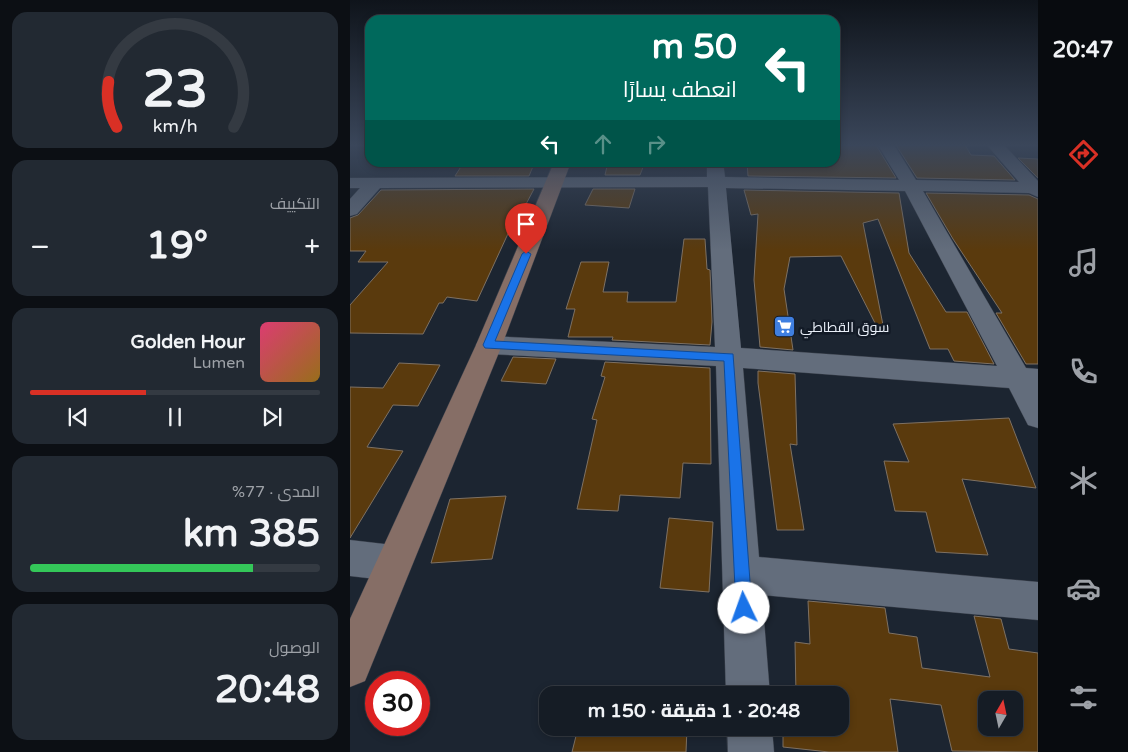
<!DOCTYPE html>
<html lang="ar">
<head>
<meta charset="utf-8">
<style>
  body { margin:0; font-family:"Varela Round",Cairo,sans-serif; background:#222932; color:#f1f3f6; direction:rtl; height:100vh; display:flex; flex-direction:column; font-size:19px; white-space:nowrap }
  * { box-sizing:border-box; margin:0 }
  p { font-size:16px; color:#9da1a7 }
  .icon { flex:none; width:28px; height:28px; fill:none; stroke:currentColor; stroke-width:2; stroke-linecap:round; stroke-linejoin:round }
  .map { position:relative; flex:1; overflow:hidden; direction:ltr }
  .side { display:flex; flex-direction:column; gap:12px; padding:12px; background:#0c0f14; width:350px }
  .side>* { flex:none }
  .banner { position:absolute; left:15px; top:15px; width:475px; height:152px; border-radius:15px; box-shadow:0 2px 8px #0003,0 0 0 1px #343a42; direction:rtl; background:#00695c; color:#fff; overflow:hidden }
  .needle { width:32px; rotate:9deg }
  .fabs { position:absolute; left:628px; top:691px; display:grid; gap:10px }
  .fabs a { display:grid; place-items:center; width:45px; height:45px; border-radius:10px; background:#151c25; box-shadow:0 2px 8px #0003,0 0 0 1px #343a42; font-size:25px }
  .speed { position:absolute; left:15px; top:671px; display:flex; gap:10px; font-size:25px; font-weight:700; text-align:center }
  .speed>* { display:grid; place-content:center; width:65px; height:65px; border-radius:50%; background:#151c25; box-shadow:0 2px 8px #0003,0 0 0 1px #343a42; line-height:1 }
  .speed .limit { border:8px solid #d22; background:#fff; color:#111 }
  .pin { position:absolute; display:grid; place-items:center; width:42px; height:42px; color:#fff; margin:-51px -21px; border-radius:50% 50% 50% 0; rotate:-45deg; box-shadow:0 0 5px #0007 }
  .pin .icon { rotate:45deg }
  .me { position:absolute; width:55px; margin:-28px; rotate:357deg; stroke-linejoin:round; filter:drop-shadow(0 0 4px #0008) }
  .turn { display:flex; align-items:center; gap:18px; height:105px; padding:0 20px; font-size:22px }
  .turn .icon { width:65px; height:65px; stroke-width:2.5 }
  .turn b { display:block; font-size:35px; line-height:42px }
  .lanes { display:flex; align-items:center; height:48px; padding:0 20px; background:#0003; justify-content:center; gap:25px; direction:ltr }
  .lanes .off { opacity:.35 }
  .big { font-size:38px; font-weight:800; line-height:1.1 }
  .side .widget { flex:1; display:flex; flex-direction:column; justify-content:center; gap:8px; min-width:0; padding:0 18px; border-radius:15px; background:#222932 }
  .side .dial { align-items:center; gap:0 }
  .dial svg { height:130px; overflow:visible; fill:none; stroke:#343a42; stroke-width:7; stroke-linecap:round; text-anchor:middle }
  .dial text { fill:#f1f3f6; stroke:none }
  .song { display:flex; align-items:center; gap:15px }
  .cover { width:60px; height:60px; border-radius:8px; background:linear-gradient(135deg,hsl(340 70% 55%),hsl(40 70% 35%)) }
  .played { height:5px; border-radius:2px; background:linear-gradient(90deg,#d93025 40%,#343a42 40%) }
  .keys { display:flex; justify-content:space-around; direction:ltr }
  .heat { display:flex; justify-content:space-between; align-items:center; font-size:28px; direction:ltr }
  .charge { height:8px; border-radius:4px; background:linear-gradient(90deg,#34c759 77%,#343a42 0) }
  .trip { position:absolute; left:189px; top:686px; width:310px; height:50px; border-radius:15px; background:#151c25; box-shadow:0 2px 8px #0003,0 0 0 1px #343a42; font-weight:800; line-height:50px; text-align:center; direction:rtl }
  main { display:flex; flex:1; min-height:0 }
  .tabs { display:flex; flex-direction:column; width:90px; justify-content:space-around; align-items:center; background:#080b0f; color:#9da1a7 }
  .tabs .icon { width:35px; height:35px }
  .tabs .selected { color:#d93025 }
  .tabs b { font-size:22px; color:#f1f3f6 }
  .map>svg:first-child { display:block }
  .building { fill:#5a3a0d; stroke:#7e7163; fill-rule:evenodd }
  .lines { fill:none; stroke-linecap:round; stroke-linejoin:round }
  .street-casing { stroke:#393f4a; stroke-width:1 }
  .secondary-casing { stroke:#393f4a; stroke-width:1 }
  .street { fill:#636d7c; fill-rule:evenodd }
  .secondary { fill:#866e66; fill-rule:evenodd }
  .route { fill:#1a73e8; stroke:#114b97 }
  .labels { text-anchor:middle; stroke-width:5; stroke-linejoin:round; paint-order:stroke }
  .poi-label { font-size:14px; fill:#e9eff8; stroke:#131b27; text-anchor:start }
</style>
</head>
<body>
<main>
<nav class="tabs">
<b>20:47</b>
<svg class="icon selected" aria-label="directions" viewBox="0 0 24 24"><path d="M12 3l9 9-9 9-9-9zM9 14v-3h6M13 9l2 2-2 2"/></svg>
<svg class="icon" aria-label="music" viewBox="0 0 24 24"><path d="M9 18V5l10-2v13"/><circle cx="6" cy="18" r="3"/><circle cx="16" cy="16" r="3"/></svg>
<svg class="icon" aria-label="phone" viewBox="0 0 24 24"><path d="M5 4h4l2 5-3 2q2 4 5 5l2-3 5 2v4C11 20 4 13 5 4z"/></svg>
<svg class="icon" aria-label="climate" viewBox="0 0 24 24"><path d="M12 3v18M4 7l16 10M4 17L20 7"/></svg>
<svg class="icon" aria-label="car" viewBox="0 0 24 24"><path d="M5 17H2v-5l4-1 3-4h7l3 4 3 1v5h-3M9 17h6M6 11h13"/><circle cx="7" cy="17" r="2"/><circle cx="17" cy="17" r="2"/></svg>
<svg class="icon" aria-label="filters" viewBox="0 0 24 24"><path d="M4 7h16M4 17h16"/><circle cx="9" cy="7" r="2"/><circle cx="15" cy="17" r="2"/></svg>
</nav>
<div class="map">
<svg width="688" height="752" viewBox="0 0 688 752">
  <rect width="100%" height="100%" fill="#1c2531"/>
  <g class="building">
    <path d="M485,145H526L546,178L398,176L397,162H485Z"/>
    <path d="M546,145H615L621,155L644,156L665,180L567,178Z"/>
    <path d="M668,158L688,159V178Z"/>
    <path d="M258,162H295L290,175H255Z"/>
    <path d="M184,164L179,176H105L112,165Z"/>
    <path d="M184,189L165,225H162L127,301L97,297L93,303H89L73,334L0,333V305L38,262H8L16,251H0V218L8,215L31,190Z"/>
    <path d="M243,189H285L279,208L235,205Z"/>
    <path d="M394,190L549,193L559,253L596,312H617L644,364L604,361L598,349H580L528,219L513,223L533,325L527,327L491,256L440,257L434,289L443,350L410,347L404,280L408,214L401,215Z"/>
    <path d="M576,193L679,195L688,199V364H676L646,313H652L603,239Z"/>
    <path d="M334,239H355L357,269L360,270L362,322L360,345L262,340L263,337H218L225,309H216L231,262H259L253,292H278L277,302H326Z"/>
    <path d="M163,357L206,359L196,384L151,381Z"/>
    <path d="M255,362L360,368L361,464L333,463L330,498L270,495L268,511L227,509L247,420L242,419L255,377L251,376Z"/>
    <path d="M49,363L90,365L68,406L43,405L17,447L53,451L0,538V387L33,388Z"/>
    <path d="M408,371L445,374L447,445L440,444L454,530H427L408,383Z"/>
    <path d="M659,418L686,488L612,479L638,555L586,552L576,512L545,511L534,461L559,462L543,424Z"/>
    <path d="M156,496L142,559L81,563L100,499Z"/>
    <path d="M319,518L363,522L359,592L310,588Z"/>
    <path d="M458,601L535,608L539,633L567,637L572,668L640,677L624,616L651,619L659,649L688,653V752L602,751L591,705L540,699L548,752H479L433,747V728H490V695H446L445,642L460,644ZM636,700H664V728H636Z"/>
    <path d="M228,728H337L336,752H222Z"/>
  </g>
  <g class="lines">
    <defs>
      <g id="street">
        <path d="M528,145H544L566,180L669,182L637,145H654L688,181V197L679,193L573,191L676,368L688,369V428L678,425L659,388L393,368L409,557L688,582V620L412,595L420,695H376L366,366L139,354L130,352L126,345L130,338L139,336L365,347L358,187L30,188L7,214L0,216V199L10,188H0V178L357,177V162H373L375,177L549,180ZM376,188L555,191L647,366L391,348Z"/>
        <path d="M0,540L43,545L56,550L61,563L56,576L43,581L0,576Z"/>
        <path d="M377,728H422L424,752H378Z"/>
      </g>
      <path id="secondary" d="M204,162H221L152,345L15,681L0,687V619L126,345Z"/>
    </defs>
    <use href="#street" class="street-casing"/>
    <use href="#secondary" class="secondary-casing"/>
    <use href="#street" class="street"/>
    <use href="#secondary" class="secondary"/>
  </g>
  <linearGradient id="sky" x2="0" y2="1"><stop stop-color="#0f141b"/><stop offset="0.58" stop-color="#3a465a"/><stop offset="1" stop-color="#3a465a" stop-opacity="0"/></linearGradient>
  <rect width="688" height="250" fill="url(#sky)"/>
  <path class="route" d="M176,251L181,254L145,341L383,354L402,608L399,614L394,616L388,614L386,608L374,361L135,348L133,345L172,254Z"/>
  <defs>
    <symbol id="supermarket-square" viewBox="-11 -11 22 22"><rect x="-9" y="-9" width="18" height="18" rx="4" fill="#3f7fe0" stroke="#131b27"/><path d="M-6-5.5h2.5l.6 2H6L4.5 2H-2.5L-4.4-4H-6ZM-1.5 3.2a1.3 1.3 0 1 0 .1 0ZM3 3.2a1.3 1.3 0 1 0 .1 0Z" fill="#fff"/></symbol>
  </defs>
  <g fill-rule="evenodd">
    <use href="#supermarket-square" x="422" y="314" width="25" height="25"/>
  </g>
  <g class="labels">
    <g class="poi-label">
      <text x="450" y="332">سوق القطاطي</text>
    </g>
  </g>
</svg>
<div class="fabs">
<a><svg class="needle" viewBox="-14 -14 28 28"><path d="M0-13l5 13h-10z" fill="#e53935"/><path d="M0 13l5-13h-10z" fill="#9da1a7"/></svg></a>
</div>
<div class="speed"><div class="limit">30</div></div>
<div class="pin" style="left:176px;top:254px;background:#d93025"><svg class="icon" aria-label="arrive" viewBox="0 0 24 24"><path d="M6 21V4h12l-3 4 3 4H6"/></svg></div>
<svg class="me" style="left:394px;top:608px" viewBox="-20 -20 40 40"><circle r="19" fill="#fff"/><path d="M0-13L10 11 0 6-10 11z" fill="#1a73e8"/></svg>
<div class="trip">20:48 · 1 دقيقة · 150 m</div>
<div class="banner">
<div class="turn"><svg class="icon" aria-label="left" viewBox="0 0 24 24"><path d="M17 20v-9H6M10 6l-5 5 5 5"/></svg><div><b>50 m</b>انعطف يسارًا</div></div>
<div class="lanes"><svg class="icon" aria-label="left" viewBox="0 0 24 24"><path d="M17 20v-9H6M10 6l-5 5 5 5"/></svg><svg class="icon off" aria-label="ahead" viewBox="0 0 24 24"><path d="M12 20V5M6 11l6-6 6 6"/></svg><svg class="icon off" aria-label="right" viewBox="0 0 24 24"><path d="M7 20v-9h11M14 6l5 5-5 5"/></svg></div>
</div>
</div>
<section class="side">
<div class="widget dial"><svg viewBox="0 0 100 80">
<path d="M14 69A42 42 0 1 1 86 69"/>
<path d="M14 69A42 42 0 0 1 9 41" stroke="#d93025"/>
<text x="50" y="56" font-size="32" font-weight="700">23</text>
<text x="50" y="72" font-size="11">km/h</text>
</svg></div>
<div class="widget"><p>التكييف</p>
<div class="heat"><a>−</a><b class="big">19°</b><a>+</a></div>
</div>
<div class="widget">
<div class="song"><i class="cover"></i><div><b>Golden Hour</b><p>Lumen</p></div></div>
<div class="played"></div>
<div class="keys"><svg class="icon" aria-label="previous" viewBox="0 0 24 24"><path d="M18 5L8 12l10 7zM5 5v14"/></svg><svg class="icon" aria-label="pause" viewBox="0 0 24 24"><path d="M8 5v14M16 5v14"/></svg><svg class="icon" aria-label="next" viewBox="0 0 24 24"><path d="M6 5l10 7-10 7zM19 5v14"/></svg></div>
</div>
<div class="widget"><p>المدى · 77%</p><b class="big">385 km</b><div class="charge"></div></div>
<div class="widget"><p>الوصول</p><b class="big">20:48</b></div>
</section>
</main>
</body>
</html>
